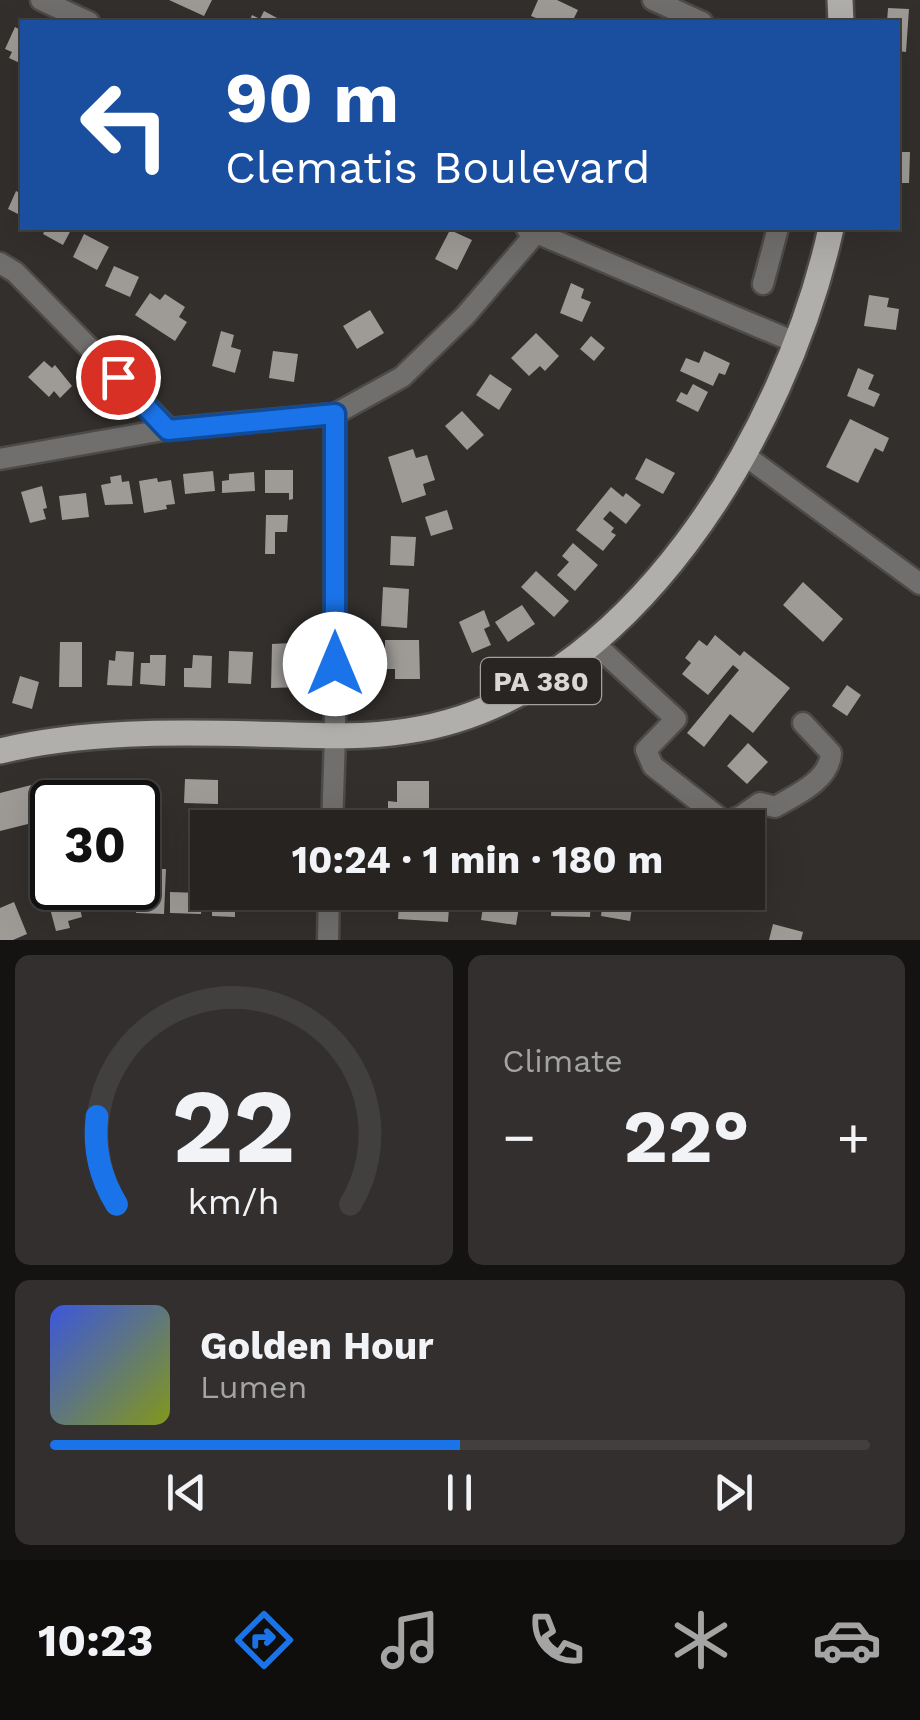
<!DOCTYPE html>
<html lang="en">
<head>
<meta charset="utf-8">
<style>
  body { margin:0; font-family:"Work Sans",sans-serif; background:#322f2e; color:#f1f3f6; height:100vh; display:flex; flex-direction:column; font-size:38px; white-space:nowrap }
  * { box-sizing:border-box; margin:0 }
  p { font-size:32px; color:#a4a4a5 }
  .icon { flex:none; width:55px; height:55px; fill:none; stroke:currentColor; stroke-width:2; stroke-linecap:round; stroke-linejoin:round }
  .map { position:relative; height:940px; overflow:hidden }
  .panel { display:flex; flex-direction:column; gap:15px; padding:15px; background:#151312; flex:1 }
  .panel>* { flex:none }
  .guide { position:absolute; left:20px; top:20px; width:880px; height:210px; border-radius:0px; box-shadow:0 10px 40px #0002,0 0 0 2px #42403f; background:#1a4fa0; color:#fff; overflow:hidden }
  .speed { position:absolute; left:30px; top:780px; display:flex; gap:20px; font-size:50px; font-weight:700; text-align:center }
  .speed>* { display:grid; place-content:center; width:130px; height:130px; border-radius:50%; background:#262321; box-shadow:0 10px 40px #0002,0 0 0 2px #42403f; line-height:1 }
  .speed .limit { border:5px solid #111; border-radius:15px; background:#fff; color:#111 }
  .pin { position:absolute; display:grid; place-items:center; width:85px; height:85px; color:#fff; margin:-42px; border:5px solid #fff; border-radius:50%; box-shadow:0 2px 10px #0007 }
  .me { position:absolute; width:110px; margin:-55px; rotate:0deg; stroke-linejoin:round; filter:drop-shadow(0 0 8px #0008) }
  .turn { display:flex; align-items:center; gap:35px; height:210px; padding:0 40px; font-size:45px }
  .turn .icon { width:130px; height:130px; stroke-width:2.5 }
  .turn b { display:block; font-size:70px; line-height:85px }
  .big { font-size:75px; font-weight:700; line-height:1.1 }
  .panel .tile { flex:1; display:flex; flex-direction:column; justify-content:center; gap:15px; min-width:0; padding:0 35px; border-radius:15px; background:#322f2e }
  .panel .dial { align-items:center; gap:0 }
  .dial svg { height:260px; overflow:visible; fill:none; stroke:#42403f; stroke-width:7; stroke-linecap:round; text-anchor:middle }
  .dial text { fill:#f1f3f6; stroke:none }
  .song { display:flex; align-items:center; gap:30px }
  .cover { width:120px; height:120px; border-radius:15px; background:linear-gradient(135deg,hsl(230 70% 55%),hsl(70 70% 35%)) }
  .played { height:10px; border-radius:5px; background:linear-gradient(90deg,#1a73e8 50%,#42403f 50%) }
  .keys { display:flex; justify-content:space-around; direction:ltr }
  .heat { display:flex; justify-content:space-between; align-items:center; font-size:55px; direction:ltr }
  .panel .tiles { flex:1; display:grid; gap:15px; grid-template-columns:1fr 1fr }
  .tile:last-child { grid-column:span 2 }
  .trip { position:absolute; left:190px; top:810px; width:575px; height:100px; border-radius:0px; background:#262321; box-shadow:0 10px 40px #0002,0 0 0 2px #42403f; font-weight:700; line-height:100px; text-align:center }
  .tab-bar { display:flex; height:160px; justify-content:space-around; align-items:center; background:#0f0e0d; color:#a4a4a5 }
  .tab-bar .icon { width:70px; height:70px }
  .tab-bar .current { color:#1a73e8 }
  .tab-bar b { font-size:45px; color:#f1f3f6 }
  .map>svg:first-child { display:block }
  .building { fill:#9e9b97 }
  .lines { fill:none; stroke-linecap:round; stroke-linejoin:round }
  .minor-casing { stroke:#4d4a47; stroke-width:25 }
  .major-casing { stroke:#4d4a47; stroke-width:30 }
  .minor { stroke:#716f6e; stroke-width:20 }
  .major { stroke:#b1afab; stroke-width:25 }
  .route-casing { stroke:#114b97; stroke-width:25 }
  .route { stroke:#1a73e8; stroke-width:18 }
  .labels { text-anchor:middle; stroke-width:10; stroke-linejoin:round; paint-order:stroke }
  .shield { fill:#282522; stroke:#a4a2a0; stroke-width:2.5 }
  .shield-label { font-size:28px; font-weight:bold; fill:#d9d8d6 }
</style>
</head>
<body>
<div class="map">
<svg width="920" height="940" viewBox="0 0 920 940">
  <rect width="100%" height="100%" fill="#322f2c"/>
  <g class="building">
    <path d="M169,0H212L204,16Z"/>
    <path d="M538,0H557L578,10L572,22H546L531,16Z"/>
    <path d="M888,8L909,9L906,52L898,51V22H887Z"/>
    <path d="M264,11L279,19L277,22H249L252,15L260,19Z"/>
    <path d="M15,27L22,31V64L9,58L12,52L5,49Z"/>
    <path d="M898,152H910L909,183H898Z"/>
    <path d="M16,191L22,194V216L8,209Z"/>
    <path d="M46,228H72L63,245L43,234Z"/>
    <path d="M450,230L472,240L457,270L435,259Z"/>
    <path d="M84,234L109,247L97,270L73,257Z"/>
    <path d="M114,266L139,277L130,297L105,286Z"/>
    <path d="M571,283L584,289L581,298L591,302L582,322L560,313Z"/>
    <path d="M150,293L160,300L165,294L185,307L179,317L187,322L175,341L135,315Z"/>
    <path d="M869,295L889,298L887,307L899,309L896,330L864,326Z"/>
    <path d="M370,310L384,333L357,349L343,326Z"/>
    <path d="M221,331L234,335L231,347L241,350L235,373L212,366Z"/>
    <path d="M536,333L559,356L545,371L540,366L529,376L511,358Z"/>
    <path d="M591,336L605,348L594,361L580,349Z"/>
    <path d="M273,351L298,354L294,382L269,378Z"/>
    <path d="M704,351L730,363L725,375L719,373L713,386L680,371L686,358L699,363Z"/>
    <path d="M44,361L52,368L55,365L72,386L60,398L54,391L49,397L28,377Z"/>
    <path d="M858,368L874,375L868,389L880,394L874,407L847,396Z"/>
    <path d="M490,374L512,389L499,410L476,395Z"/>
    <path d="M693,384L708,392L698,412L676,401L681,392L687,395Z"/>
    <path d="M462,411L484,435L467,450L445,426Z"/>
    <path d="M850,419L889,438L883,452L875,448L858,483L826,467Z"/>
    <path d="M413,449L416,458L427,455L435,480L423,484L426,495L402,503L388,457Z"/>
    <path d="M646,458L675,473L663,494L635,479Z"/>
    <path d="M265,470H293V499L289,500V493H265Z"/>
    <path d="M213,471L215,491L185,494L183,474Z"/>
    <path d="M254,472L255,491L222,493V481L229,480V474Z"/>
    <path d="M121,475L122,482L129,481L133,504L105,505L101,485L111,483L110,477Z"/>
    <path d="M157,478L158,482L171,480L175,504L166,505L167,509L144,513L139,481Z"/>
    <path d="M42,486L47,508L43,509L46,519L30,523L21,492Z"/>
    <path d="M611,487L623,497L626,493L641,505L626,524L610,511L603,519L614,528L611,532L616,535L603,551L576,530Z"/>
    <path d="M86,493L89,517L62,520L59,496Z"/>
    <path d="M447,510L453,529L431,536L425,517Z"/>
    <path d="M266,515H288L287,532H275V554H265Z"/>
    <path d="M391,536L416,537L414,566L390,565Z"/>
    <path d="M573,543L598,565L575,591L557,575L569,562L562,556Z"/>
    <path d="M536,571L569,601L554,617L521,587Z"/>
    <path d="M803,582L843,619L823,642L783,605Z"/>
    <path d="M383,587L409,589L407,628L381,626Z"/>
    <path d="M522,605L535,624L508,642L495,622Z"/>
    <path d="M484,610L490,626L484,629L491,645L472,653L459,622Z"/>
    <path d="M715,635L740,656L744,651L790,688L753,733L730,714L704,747L687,733L739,670L733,665L708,695L682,674L691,663L685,658L699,640L707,646Z"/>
    <path d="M385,640H419L420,679H395V669H385Z"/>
    <path d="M60,642H82V687H59Z"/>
    <path d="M291,643L292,666H300L301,687L271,688L272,644Z"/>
    <path d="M116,651L134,652L132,686L107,685L109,660L115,661Z"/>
    <path d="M229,651L253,652L251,684L228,683Z"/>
    <path d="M150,655H166L165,686L140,684L141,663H150Z"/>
    <path d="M193,655L212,656L211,688L184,687V668H192Z"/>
    <path d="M20,676L39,682L32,709L12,703Z"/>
    <path d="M847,685L861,695L847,716L832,706Z"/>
    <path d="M748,743L768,762L747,784L727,766Z"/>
    <path d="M130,779L132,802L101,800L99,782Z"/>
    <path d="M185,779L218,780V804L184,803Z"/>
    <path d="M47,781L52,818L0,831V793Z"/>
    <path d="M397,781H429V809H419V820H388V801L397,802Z"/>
    <path d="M149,869H166L164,914L136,913L137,888L148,886Z"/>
    <path d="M170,892L202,893L201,914L170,913Z"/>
    <path d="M400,892L450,893L448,922L398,919Z"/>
    <path d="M552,892H591L590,917L551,916Z"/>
    <path d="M604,892L634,894L630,921L601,916Z"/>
    <path d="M76,893L82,917L68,921L70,928L56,931L48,901Z"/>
    <path d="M212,893H235V917L212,916Z"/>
    <path d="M485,895L520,901L516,925L481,920Z"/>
    <path d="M14,902L27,934L13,940H0V908Z"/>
    <path d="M773,924L803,932L801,940H769Z"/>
  </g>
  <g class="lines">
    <defs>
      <g id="minor">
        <path d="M41,0L89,22"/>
        <path d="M653,0L702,22"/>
        <path d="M527,229L797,343"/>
        <path d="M0,263L15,272L169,429"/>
        <path d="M763,284L778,228"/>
        <path d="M743,454L920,584"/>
        <path d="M0,459L169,429L335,414L402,377L465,316L536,233"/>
        <path d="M593,642L676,719L646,750L653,766L726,823L743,815L760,803L775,807C796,795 830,780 831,753L803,723"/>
        <path d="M332,828L335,736V414"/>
        <path d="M328,940L329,892"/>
      </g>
      <g id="major">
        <path d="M840,0L841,22"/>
        <path d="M0,751C84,731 170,732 256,734C306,735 357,739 407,731C630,699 787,430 831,228"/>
      </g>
    </defs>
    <use href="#minor" class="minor-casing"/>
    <use href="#major" class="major-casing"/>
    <use href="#minor" class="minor"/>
    <use href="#major" class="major"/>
  </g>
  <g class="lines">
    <defs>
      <path id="route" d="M118,377L168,430L335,414V664"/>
    </defs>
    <use href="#route" class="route-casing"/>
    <use href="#route" class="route"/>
  </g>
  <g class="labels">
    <rect class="shield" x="481" y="658" width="120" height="46" rx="8"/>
    <g class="shield-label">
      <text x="541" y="691">PA 380</text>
    </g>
  </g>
</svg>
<div class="speed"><div class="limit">30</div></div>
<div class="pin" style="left:118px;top:377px;background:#d93025"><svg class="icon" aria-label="arrive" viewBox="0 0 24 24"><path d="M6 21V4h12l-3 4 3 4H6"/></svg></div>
<svg class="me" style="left:335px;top:664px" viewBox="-20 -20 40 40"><circle r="19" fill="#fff"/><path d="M0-13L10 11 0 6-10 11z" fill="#1a73e8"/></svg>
<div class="trip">10:24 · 1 min · 180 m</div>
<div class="guide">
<div class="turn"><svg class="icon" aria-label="left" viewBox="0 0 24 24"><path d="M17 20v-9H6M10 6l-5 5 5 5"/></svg><div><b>90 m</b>Clematis Boulevard</div></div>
</div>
</div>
<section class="panel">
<div class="tiles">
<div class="tile dial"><svg viewBox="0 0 100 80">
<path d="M14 69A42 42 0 1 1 86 69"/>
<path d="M14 69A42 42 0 0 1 8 42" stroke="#1a73e8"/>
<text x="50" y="56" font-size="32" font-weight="700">22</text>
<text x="50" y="72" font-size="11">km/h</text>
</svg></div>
<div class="tile"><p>Climate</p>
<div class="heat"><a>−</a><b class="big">22°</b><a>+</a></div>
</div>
<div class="tile">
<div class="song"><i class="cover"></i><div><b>Golden Hour</b><p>Lumen</p></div></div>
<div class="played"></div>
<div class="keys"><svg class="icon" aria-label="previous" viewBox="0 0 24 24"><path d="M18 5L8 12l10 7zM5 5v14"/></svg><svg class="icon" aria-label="pause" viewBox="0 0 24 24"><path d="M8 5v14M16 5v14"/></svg><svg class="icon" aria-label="next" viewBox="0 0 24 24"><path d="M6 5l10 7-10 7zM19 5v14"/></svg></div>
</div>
</div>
</section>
<nav class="tab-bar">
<b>10:23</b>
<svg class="icon current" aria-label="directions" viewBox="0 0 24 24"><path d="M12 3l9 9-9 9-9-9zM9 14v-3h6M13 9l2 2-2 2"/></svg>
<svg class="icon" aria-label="music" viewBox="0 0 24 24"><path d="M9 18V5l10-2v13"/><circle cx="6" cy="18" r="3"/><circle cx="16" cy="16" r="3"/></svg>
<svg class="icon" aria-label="phone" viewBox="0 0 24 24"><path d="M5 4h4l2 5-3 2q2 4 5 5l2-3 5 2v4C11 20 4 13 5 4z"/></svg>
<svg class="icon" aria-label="climate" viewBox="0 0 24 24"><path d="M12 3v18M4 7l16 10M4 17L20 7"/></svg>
<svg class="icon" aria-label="car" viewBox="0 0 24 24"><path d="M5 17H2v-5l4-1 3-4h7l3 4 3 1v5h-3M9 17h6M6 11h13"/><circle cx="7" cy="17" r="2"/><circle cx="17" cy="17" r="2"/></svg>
</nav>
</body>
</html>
